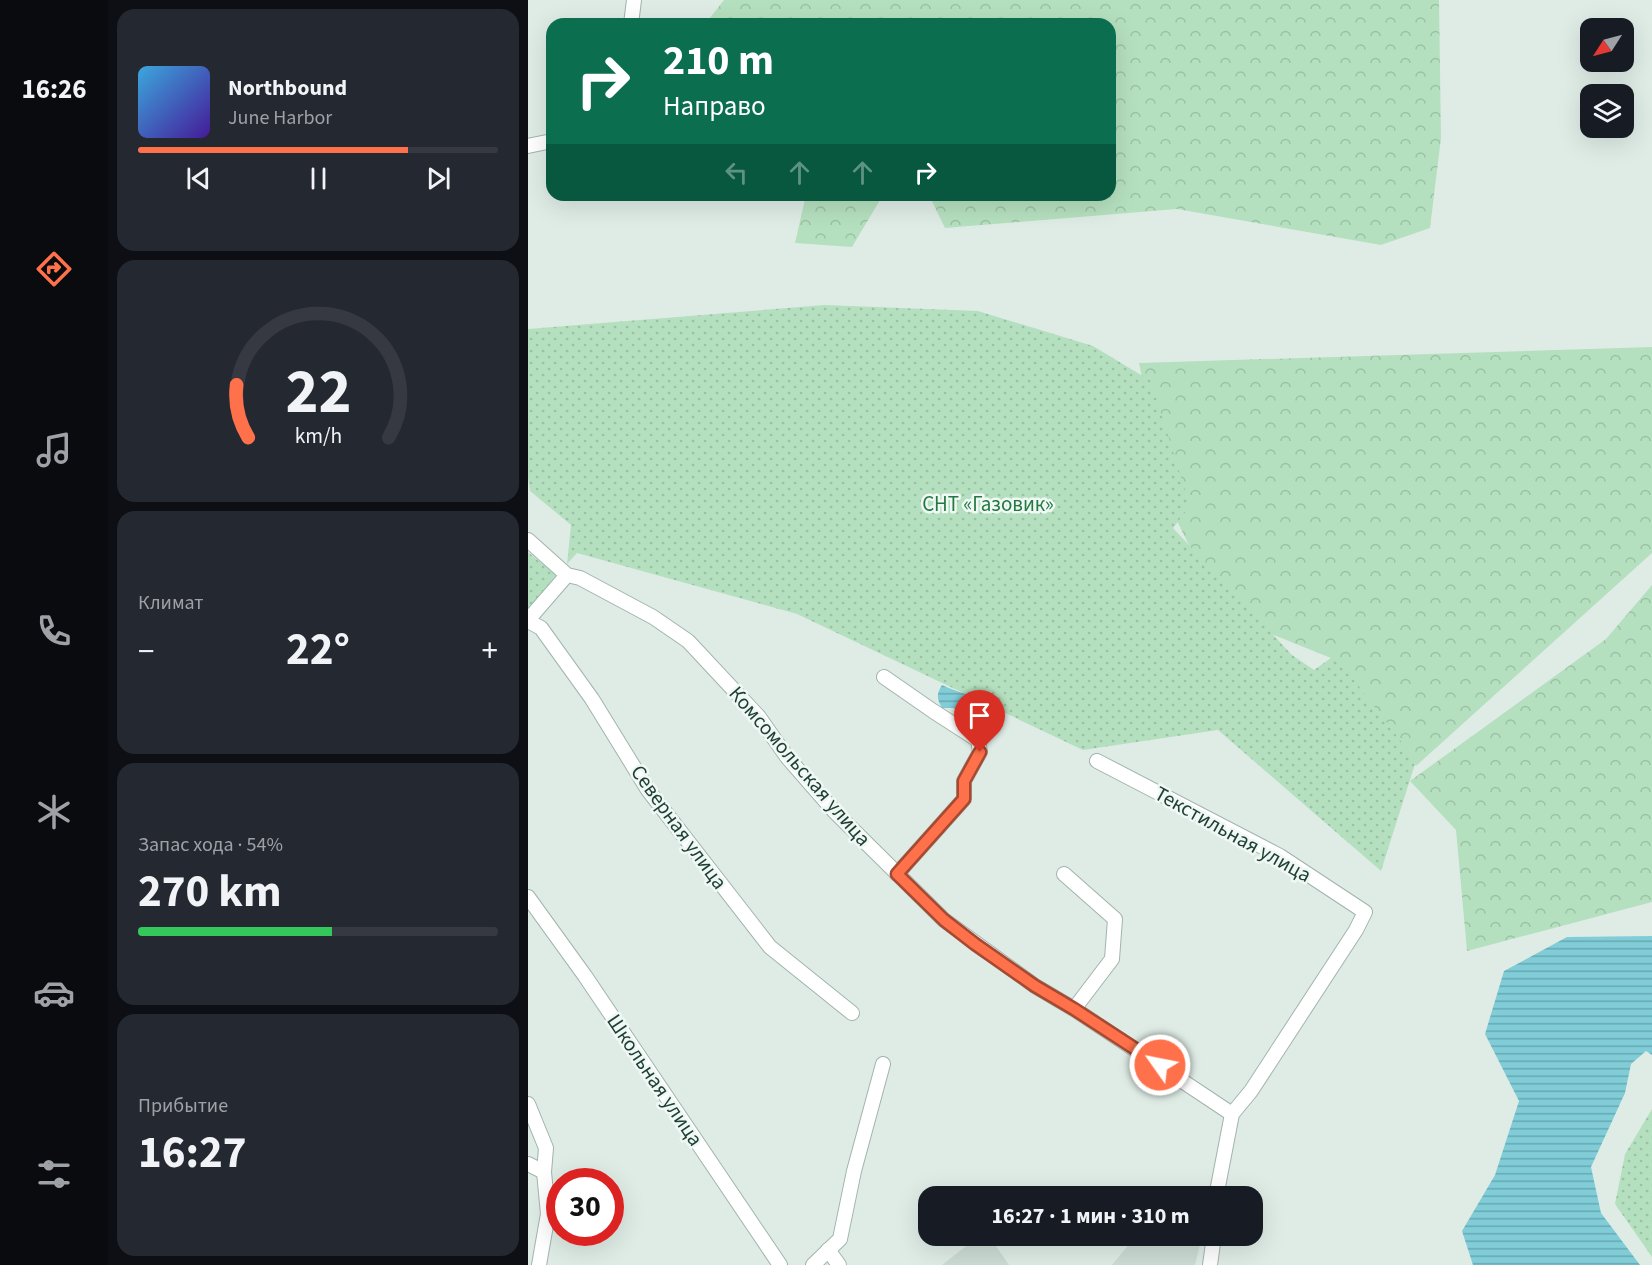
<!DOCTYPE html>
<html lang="ru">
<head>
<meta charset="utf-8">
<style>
  body { margin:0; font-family:"Source Sans 3",sans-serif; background:#242831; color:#f1f3f6; height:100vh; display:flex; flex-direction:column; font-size:22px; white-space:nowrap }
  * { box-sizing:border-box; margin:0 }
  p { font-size:20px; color:#9ea1a6 }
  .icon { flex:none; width:33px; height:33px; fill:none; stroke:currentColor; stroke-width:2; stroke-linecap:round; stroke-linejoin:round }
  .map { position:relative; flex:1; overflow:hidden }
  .side { display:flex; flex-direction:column; gap:9px; padding:9px; background:#0d0f14; width:420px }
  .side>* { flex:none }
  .banner { position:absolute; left:18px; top:18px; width:570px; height:183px; border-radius:18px; box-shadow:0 6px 24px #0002; background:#0b6e4f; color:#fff; overflow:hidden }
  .needle { width:39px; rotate:234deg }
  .buttons { position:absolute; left:1052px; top:18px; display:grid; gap:12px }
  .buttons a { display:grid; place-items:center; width:54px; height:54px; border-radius:12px; background:#171b24; box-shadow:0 6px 24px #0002; font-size:30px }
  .speed { position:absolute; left:18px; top:1168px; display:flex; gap:12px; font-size:30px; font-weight:700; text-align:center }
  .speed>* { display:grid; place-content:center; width:78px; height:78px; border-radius:50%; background:#171b24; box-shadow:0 6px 24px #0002; line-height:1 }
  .speed .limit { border:9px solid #d22; background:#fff; color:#111 }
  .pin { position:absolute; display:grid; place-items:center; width:51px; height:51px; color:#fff; margin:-62px -26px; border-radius:50% 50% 50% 0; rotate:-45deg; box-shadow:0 0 6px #0007 }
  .pin .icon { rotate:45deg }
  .me { position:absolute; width:66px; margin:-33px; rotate:303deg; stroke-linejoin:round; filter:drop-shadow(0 0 4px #0008) }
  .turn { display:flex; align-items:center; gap:21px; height:126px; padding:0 18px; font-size:27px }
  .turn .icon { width:78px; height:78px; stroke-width:2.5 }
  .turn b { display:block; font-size:42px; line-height:51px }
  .lanes { display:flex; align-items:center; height:57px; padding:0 18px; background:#0003; justify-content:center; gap:30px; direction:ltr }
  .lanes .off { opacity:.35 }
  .big { font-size:45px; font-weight:700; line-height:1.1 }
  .side .card { flex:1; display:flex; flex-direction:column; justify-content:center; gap:9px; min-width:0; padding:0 21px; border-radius:18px; background:#242831 }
  .side .dial { align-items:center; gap:0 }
  .dial svg { height:156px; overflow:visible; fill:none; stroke:#363941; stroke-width:7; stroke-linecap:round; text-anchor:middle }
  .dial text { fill:#f1f3f6; stroke:none }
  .song { display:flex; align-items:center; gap:18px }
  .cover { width:72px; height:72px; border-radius:9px; background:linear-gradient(135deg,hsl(200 70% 55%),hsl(260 70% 35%)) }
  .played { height:6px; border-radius:3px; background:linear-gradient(90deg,#ff714a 75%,#363941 75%) }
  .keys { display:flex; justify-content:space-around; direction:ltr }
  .heat { display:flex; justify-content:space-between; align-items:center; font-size:33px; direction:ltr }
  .charge { height:9px; border-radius:4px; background:linear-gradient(90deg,#34c759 54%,#363941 0) }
  .trip { position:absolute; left:390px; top:1186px; width:345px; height:60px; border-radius:18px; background:#171b24; box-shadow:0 6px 24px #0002; font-weight:700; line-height:60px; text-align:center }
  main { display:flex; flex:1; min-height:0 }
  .tabs { display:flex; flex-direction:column; width:108px; justify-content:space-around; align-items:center; background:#090b0e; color:#9ea1a6 }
  .tabs .icon { width:42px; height:42px }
  .tabs .active { color:#ff714a }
  .tabs b { font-size:27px; color:#f1f3f6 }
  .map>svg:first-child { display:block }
  .built { fill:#cddcd5 }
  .forest { fill:url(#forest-crowns) }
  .garden { fill:url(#garden-dots) }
  .water { fill:url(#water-rules) }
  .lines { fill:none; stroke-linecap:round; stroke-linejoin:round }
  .minor-casing { stroke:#a1b4ad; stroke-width:16 }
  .minor { stroke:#fff; stroke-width:14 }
  .route-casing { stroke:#a64930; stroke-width:15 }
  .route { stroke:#ff714a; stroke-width:10 }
  .labels { text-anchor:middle; stroke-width:5; stroke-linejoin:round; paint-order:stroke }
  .park-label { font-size:21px; fill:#247942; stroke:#eff8f4 }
  .street-label { font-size:21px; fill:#1e3e34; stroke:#eff8f4 }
</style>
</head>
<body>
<main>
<nav class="tabs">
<b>16:26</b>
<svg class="icon active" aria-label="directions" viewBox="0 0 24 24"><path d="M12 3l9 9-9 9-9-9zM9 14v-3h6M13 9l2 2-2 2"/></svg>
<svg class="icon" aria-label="music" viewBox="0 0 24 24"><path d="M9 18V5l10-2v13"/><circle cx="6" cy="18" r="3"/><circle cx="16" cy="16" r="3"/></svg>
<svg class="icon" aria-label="phone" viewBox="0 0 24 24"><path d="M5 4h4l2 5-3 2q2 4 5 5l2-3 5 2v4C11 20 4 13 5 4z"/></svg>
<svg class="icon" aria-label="climate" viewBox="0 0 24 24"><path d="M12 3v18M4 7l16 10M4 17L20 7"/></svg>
<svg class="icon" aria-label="car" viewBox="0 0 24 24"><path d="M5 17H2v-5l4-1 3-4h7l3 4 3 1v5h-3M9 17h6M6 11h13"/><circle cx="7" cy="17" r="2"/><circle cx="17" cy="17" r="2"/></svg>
<svg class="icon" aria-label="filters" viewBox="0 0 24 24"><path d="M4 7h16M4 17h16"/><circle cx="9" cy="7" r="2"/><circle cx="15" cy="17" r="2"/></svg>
</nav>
<section class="side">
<div class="card">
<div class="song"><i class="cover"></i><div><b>Northbound</b><p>June Harbor</p></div></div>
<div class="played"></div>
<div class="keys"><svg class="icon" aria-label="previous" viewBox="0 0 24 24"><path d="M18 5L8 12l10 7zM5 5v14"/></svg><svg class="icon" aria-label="pause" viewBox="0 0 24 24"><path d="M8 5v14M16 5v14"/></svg><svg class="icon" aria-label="next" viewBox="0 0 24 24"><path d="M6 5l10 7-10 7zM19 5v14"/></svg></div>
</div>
<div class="card dial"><svg viewBox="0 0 100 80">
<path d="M14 69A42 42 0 1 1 86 69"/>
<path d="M14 69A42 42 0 0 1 8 42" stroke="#ff714a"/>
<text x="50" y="56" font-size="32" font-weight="700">22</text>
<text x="50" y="72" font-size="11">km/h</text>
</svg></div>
<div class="card"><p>Климат</p>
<div class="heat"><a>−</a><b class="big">22°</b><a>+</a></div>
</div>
<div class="card"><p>Запас хода · 54%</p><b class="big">270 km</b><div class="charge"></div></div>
<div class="card"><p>Прибытие</p><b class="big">16:27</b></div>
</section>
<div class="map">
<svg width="1124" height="1265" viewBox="0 0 1124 1265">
  <defs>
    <pattern id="forest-crowns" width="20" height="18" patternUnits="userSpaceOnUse" patternTransform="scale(1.5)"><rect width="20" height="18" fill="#b5e0bf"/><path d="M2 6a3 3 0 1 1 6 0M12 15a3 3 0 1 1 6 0" fill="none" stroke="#9bc1a5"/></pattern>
    <pattern id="garden-dots" width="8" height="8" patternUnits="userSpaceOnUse" patternTransform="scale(1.5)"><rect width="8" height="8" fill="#b5e0bf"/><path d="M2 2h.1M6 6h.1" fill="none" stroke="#9bc1a5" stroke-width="1.8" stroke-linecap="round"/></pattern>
    <pattern id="water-rules" width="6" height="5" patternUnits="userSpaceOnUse" patternTransform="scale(1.5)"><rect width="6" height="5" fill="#80cdd8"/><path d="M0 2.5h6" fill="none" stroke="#68a8b0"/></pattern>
  </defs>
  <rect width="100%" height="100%" fill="#dfece6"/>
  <g class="built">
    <path d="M451,1236H461L481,1265H414Z"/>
    <path d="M608,1236H674L667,1265H584Z"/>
  </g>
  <g class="forest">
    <path d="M196,0H911L913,138L902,228L853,245L649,209L417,228L401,195H582V24H182L181,19Z"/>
    <path d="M278,195H355L324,247L267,243Z"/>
    <path d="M1124,347V553L888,766L803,658L726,627L671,565L640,503L611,363Z"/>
    <path d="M1124,585V902L939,951L928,830L882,781L1078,639Z"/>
  </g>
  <g class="garden">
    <path d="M297,305L450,311L565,346L623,381L662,506L645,528L764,655L786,670L807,655L888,761L853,871L690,730L555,750L269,614L49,553L39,564L43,525L2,491L0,478V329Z"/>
    <path d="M0,552L28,575L0,612Z"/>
    <path d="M1124,1109V1257L1087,1204L1097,1154Z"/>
  </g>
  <g class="water">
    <path d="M414,685C430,693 447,695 462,704V715L455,723L445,728L441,727L426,708H414C409,699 408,694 414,685Z"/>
    <path d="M1124,936V1055L1118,1051L1103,1064L1097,1093L1063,1167L1073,1213L1112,1265H945L934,1231L967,1175L991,1101L957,1034L976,971L1039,937Z"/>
  </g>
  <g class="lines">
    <defs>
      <g id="minor">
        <path d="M103,24L106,0"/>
        <path d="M0,146L24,141"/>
        <path d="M0,540L39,575L52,578L125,617L160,641L231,717L259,757L306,811L416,920L507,986L546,1009L704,1114"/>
        <path d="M0,620L39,575"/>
        <path d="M0,621L13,628L64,699L120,790L242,947L324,1013"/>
        <path d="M356,677L405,711L450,740L452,752L436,781V799L369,874"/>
        <path d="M569,761L752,856L837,912L828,930L723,1091L704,1114L688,1197"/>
        <path d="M536,874L587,919L584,959L546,1009"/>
        <path d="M0,897L57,976L252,1265"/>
        <path d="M0,1104L18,1148L16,1172L20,1214L11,1265"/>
        <path d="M0,1164L16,1172"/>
        <path d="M300,1250L311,1265"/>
        <path d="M285,1265L312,1239L326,1171L355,1064"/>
        <path d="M682,1265L686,1236"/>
      </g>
    </defs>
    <use href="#minor" class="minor-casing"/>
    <use href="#minor" class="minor"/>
  </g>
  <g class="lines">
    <defs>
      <path id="route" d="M452,752L436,781V799L369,874L416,920L447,944L507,986L546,1009L632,1065"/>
    </defs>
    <use href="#route" class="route-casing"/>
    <use href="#route" class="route"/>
  </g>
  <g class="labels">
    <g class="park-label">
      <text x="460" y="511">СНТ «Газовик»</text>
    </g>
    <g class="street-label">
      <text transform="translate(272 766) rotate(49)" y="7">Комсомольская улица</text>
      <text transform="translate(151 827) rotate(54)" y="7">Северная улица</text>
      <text transform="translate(705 834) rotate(29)" y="7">Текстильная улица</text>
      <text transform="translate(127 1080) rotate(56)" y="7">Школьная улица</text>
    </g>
  </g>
</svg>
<div class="buttons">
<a><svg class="needle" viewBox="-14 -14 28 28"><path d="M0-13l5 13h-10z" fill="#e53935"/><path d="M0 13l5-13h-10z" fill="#9ea1a6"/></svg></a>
<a><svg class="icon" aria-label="layers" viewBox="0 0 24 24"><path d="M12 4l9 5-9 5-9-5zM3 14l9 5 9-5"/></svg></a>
</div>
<div class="speed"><div class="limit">30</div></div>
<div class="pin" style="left:452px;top:752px;background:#d93025"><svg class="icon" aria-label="arrive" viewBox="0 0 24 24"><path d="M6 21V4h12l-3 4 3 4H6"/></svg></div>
<svg class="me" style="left:632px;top:1065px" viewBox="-20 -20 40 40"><circle r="17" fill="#ff714a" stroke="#fff" stroke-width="3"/><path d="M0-11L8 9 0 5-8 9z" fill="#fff"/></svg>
<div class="trip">16:27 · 1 мин · 310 m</div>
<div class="banner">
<div class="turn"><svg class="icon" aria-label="right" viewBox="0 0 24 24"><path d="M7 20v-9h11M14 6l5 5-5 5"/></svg><div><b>210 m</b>Направо</div></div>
<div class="lanes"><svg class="icon off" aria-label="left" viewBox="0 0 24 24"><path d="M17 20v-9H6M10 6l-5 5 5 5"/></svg><svg class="icon off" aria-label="ahead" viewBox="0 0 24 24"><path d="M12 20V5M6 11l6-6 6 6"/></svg><svg class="icon off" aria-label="ahead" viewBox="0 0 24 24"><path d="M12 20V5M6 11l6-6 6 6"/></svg><svg class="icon" aria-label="right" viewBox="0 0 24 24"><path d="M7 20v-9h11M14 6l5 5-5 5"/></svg></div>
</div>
</div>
</main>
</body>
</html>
